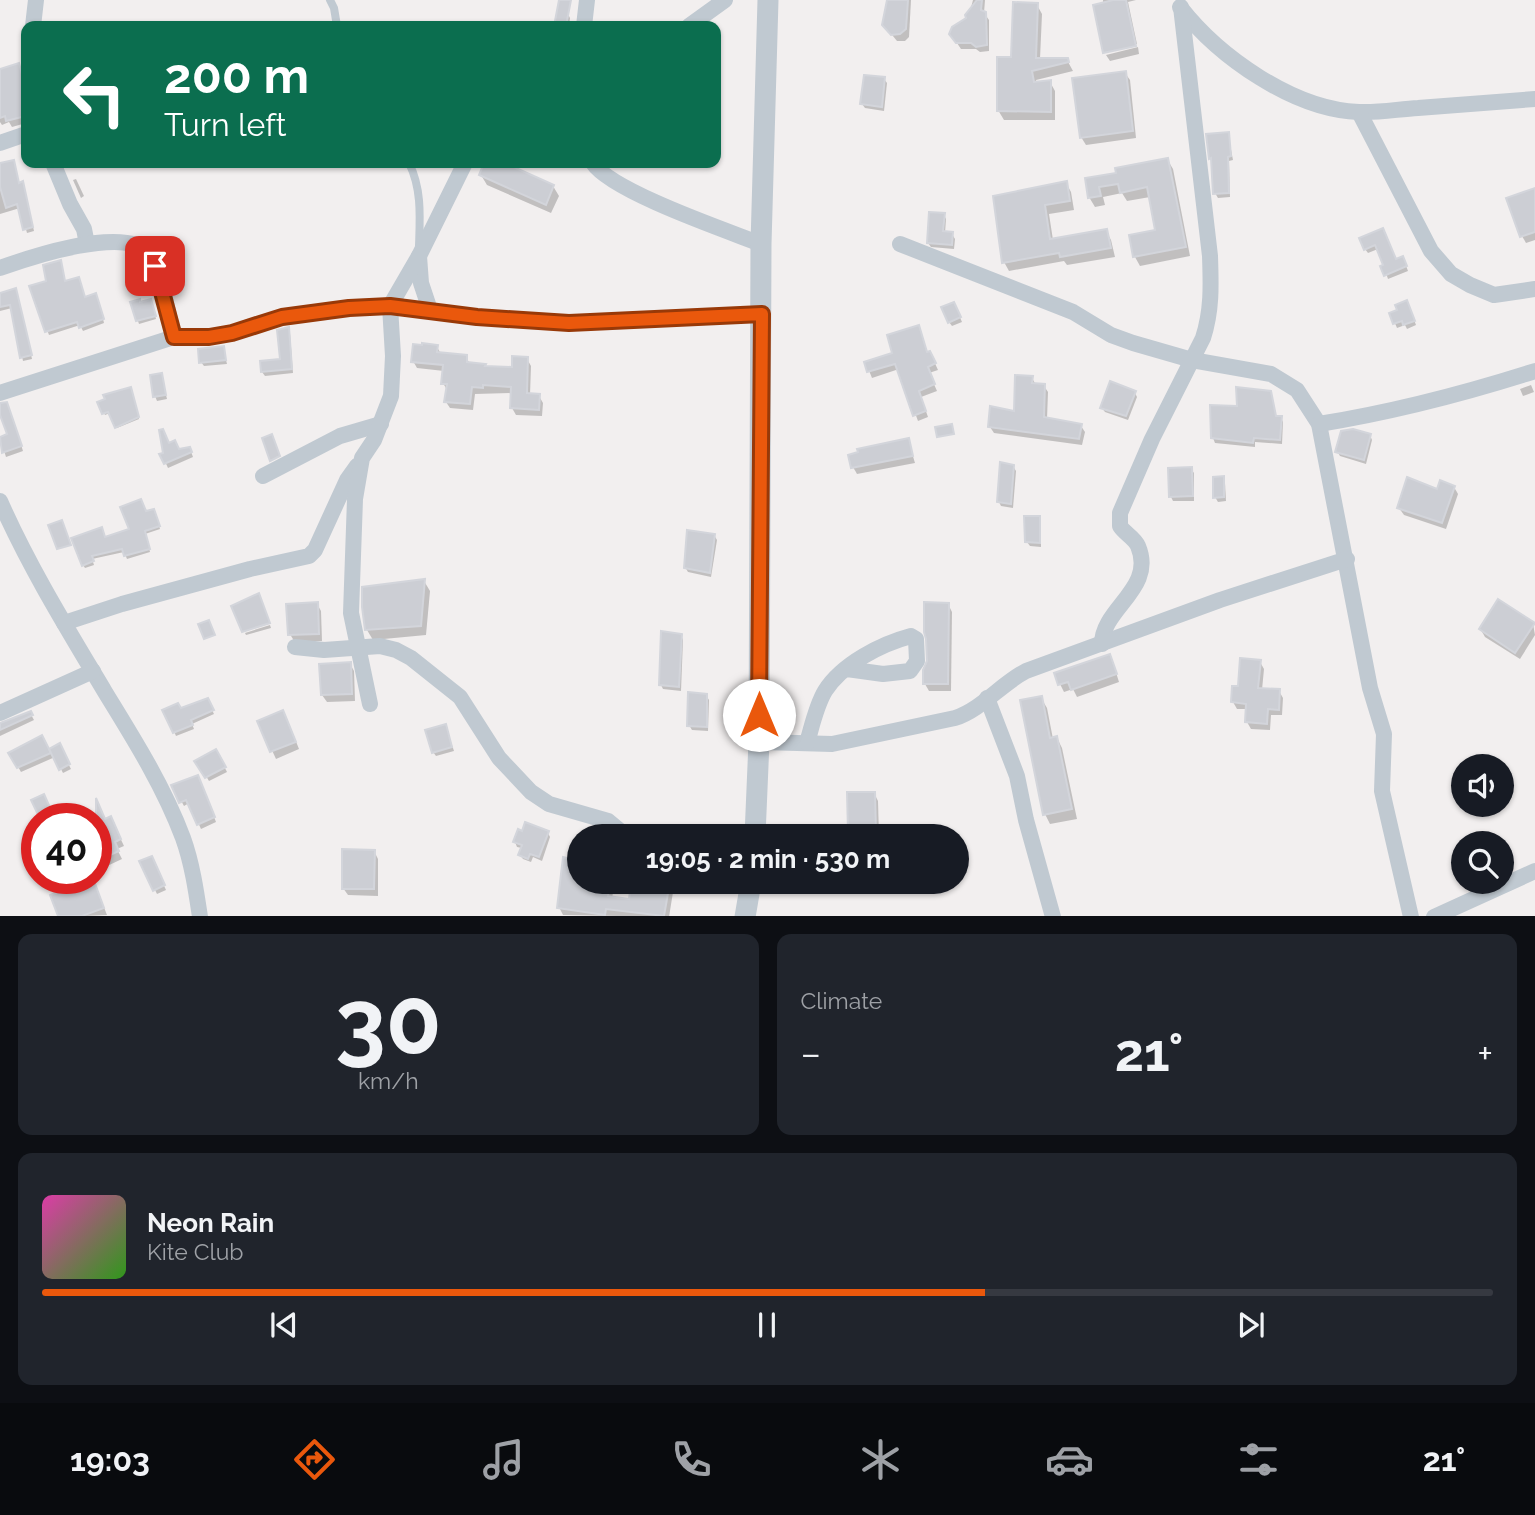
<!DOCTYPE html>
<html lang="en">
<head>
<meta charset="utf-8">
<style>
  body { margin:0; font-family:Raleway,sans-serif; background:#20242c; color:#f1f3f6; height:100vh; display:flex; flex-direction:column; font-size:26px; white-space:nowrap }
  * { box-sizing:border-box; margin:0 }
  p { font-size:23px; color:#9ea1a6 }
  .icon { flex:none; width:38px; height:38px; fill:none; stroke:currentColor; stroke-width:2; stroke-linecap:round; stroke-linejoin:round }
  .map { position:relative; height:916px; overflow:hidden }
  .panel { display:flex; flex-direction:column; gap:18px; padding:18px; background:#0d0f14; flex:1 }
  .panel>* { flex:none }
  .guide { position:absolute; left:21px; top:21px; width:700px; height:147px; border-radius:14px; box-shadow:0 2px 5px #0004; background:#0b6e4f; color:#fff; overflow:hidden }
  .fabs { position:absolute; left:1451px; top:754px; display:grid; gap:14px }
  .fabs a { display:grid; place-items:center; width:63px; height:63px; border-radius:50%; background:#171b24; box-shadow:0 2px 5px #0004; font-size:35px }
  .speed { position:absolute; left:21px; top:803px; display:flex; gap:14px; font-size:35px; font-weight:700; text-align:center }
  .speed>* { display:grid; place-content:center; width:91px; height:91px; border-radius:50%; background:#171b24; box-shadow:0 2px 5px #0004; line-height:1 }
  .speed .limit { border:10px solid #d22; background:#fff; color:#111 }
  .pin { position:absolute; display:grid; place-items:center; width:60px; height:60px; color:#fff; margin:-30px; border-radius:14px; box-shadow:0 4px 10px #0006 }
  .me { position:absolute; width:77px; margin:-38px; rotate:0deg; stroke-linejoin:round; filter:drop-shadow(0 0 5px #0008) }
  .turn { display:flex; align-items:center; gap:24px; height:147px; padding:0 28px; font-size:32px }
  .turn .icon { width:91px; height:91px; stroke-width:2.5 }
  .turn b { display:block; font-size:49px; line-height:60px }
  .big { font-size:52px; font-weight:700; line-height:1.1 }
  .panel .widget { flex:1; display:flex; flex-direction:column; justify-content:center; gap:10px; min-width:0; padding:0 24px; border-radius:14px; background:#20242c }
  .panel .dial { align-items:center; gap:0 }
  .dial b { font-size:91px; line-height:1 }
  .song { display:flex; align-items:center; gap:21px }
  .cover { width:84px; height:84px; border-radius:10px; background:linear-gradient(135deg,hsl(320 70% 55%),hsl(110 70% 35%)) }
  .played { height:7px; border-radius:4px; background:linear-gradient(90deg,#ea580c 65%,#363941 65%) }
  .keys { display:flex; justify-content:space-around; direction:ltr }
  .heat { display:flex; justify-content:space-between; align-items:center; font-size:38px; direction:ltr }
  .panel .tiles { flex:1; display:grid; gap:18px; grid-template-columns:1fr 1fr }
  .widget:last-child { grid-column:span 2 }
  .trip { position:absolute; left:567px; top:824px; width:402px; height:70px; border-radius:35px; background:#171b24; box-shadow:0 2px 5px #0004; font-weight:700; line-height:70px; text-align:center }
  .tab-bar { display:flex; height:112px; justify-content:space-around; align-items:center; background:#090b0e; color:#9ea1a6 }
  .tab-bar .icon { width:49px; height:49px }
  .tab-bar .current { color:#ea580c }
  .tab-bar b { font-size:32px; color:#f1f3f6 }
  .map>svg:first-child { display:block }
  .shadow { fill:#0003 }
  .building { fill:#ccced4; stroke:#d3d5db; stroke-width:2 }
  .lines { fill:none; stroke-linecap:round; stroke-linejoin:round }
  .service { stroke:#c0c9d1; stroke-width:8 }
  .minor { stroke:#c0c9d1; stroke-width:16 }
  .tertiary { stroke:#c0c9d1; stroke-width:21 }
  .route-casing { stroke:#983908; stroke-width:18 }
  .route { stroke:#ea580c; stroke-width:12 }
</style>
</head>
<body>
<div class="map">
<svg width="1535" height="917" viewBox="0 0 1535 917">
  <rect width="100%" height="100%" fill="#f2efef"/>
  <g class="shadow">
    <path d="M887,0H911L909,37L905,41H897L884,25Z"/>
    <path d="M973,0H985L984,13L989,20V51L980,52L976,49H961L955,40L968,19Z"/>
    <path d="M1103,0H1136L1128,2L1137,44L1105,51Z"/>
    <path d="M1037,5L1042,14L1040,59L1067,60L1073,71L1036,80L1037,84L1050,82L1055,91V120H1004L998,110L1013,59Z"/>
    <path d="M558,12L568,14L570,18L569,26H555Z"/>
    <path d="M1138,47L1139,54L1110,61L1106,55Z"/>
    <path d="M18,65L26,87V123L12,127L9,122L2,125L0,122V71Z"/>
    <path d="M1125,73L1130,80L1136,138L1086,145L1081,137Z"/>
    <path d="M884,79L887,83L884,111L865,108L862,104Z"/>
    <path d="M1228,134L1233,160L1229,161L1230,197L1218,198L1215,193L1211,158Z"/>
    <path d="M1167,159L1173,169L1190,256L1140,266L1135,257L1131,236L1157,231L1150,197L1127,201L1122,193L1103,197L1105,205L1095,207L1089,197L1087,180L1118,174Z"/>
    <path d="M13,162L19,184L24,187L34,231L27,233L20,208L0,214V164Z"/>
    <path d="M486,163H514L512,168L553,186L559,196L551,213L487,185L481,175Z"/>
    <path d="M76,179L84,196L81,198L73,180Z"/>
    <path d="M1066,183L1071,192L1074,210L1049,214L1053,240L1106,231L1111,240L1115,257L1067,265L1064,261L1009,271L1004,262L995,197Z"/>
    <path d="M1535,190V240L1526,243L1522,236Z"/>
    <path d="M944,215L946,219L945,233L952,234L955,239L954,249L931,247L928,243Z"/>
    <path d="M1382,231L1396,261L1405,263L1408,271L1388,279L1378,249L1368,253L1365,249Z"/>
    <path d="M60,262L66,283L85,298L98,299L104,323L83,331L80,325L49,335L32,287L48,282Z"/>
    <path d="M17,293L32,359L23,361L12,308L0,311V295Z"/>
    <path d="M132,303L152,304L156,319L139,324Z"/>
    <path d="M1409,307L1416,325L1407,329L1405,325L1397,328L1391,314Z"/>
    <path d="M956,308L962,322L952,326L949,322Z"/>
    <path d="M918,327L928,354L933,359L938,370L929,373L937,391L921,397L928,417L918,421L899,369L872,378L866,363L894,354Z"/>
    <path d="M288,329L290,333L293,373L265,376L262,372L281,361Z"/>
    <path d="M437,347L441,354L466,357L470,364L485,365L486,368L513,369L527,359L531,366L530,395L539,396L543,403L542,416L516,415L512,408L513,393L475,394L473,410L450,408L446,402L447,390L443,383L444,371L417,368L413,361Z"/>
    <path d="M223,348L227,364L204,366L201,362Z"/>
    <path d="M161,375L167,399L157,401L155,396Z"/>
    <path d="M1032,378L1036,385L1044,386L1048,392L1047,419L1081,426L1085,432L1082,445L994,433L990,427L1015,413Z"/>
    <path d="M1531,385L1534,392L1523,396L1520,389Z"/>
    <path d="M131,391L139,419L117,428L110,413L105,415L100,403Z"/>
    <path d="M1270,392L1276,417L1281,418L1283,422L1282,444L1255,442V447L1215,443L1213,438L1238,407Z"/>
    <path d="M1135,393L1137,397L1128,420L1105,412L1102,408Z"/>
    <path d="M0,404L9,408L23,451L6,457L0,438L10,436Z"/>
    <path d="M1370,435L1372,440L1366,464L1340,456L1337,451Z"/>
    <path d="M908,440L915,463L857,474L853,467Z"/>
    <path d="M169,445L179,451L190,449L193,457L168,468L162,455Z"/>
    <path d="M1013,466L1016,471L1013,508L1001,506L999,502Z"/>
    <path d="M1191,469L1194,473V501H1173L1171,497Z"/>
    <path d="M1223,478L1225,483L1226,501L1218,502L1215,497Z"/>
    <path d="M1454,487L1458,494L1446,529L1404,515L1399,508Z"/>
    <path d="M155,514L160,529L145,534L150,552L127,559L124,552L92,559L94,565L85,568L83,565L105,539L132,530Z"/>
    <path d="M1039,518L1041,522V547L1030,546L1027,542Z"/>
    <path d="M714,535L717,540L711,577L688,572L685,567Z"/>
    <path d="M424,581L430,591L426,635L373,640L367,630Z"/>
    <path d="M317,604L321,611L322,641H294L290,634Z"/>
    <path d="M948,604L952,612L951,691H929L925,684L929,661Z"/>
    <path d="M1533,624L1535,635L1520,659L1485,637L1481,630Z"/>
    <path d="M270,625L271,628L246,635L245,633Z"/>
    <path d="M681,635L683,640L681,691L663,689L661,685Z"/>
    <path d="M1260,662L1264,669L1262,690L1279,691L1283,698L1282,715H1271L1270,730L1251,729L1247,722L1248,709H1237L1233,702L1239,688Z"/>
    <path d="M1113,663L1119,682L1077,697L1073,689L1064,692L1060,684Z"/>
    <path d="M350,664L354,671L355,701L327,702L322,695Z"/>
    <path d="M706,695L709,700L708,731L692,730L689,725Z"/>
    <path d="M1041,698L1047,708L1053,739L1057,738L1062,748L1077,819L1050,824L1045,814Z"/>
    <path d="M207,700L214,714L192,724L194,729L176,736L165,711L181,710Z"/>
    <path d="M30,713L34,720L0,736V724Z"/>
    <path d="M287,719L299,749L276,759L259,722Z"/>
    <path d="M447,730L454,751L436,756L433,752Z"/>
    <path d="M59,746L71,769L63,773L55,757L21,772L11,754L48,751Z"/>
    <path d="M216,751L227,772L209,781L197,761Z"/>
    <path d="M200,781L216,822L201,829L189,803L184,806L173,786Z"/>
    <path d="M874,793L878,801L879,836H853L850,831Z"/>
    <path d="M100,811L105,821L114,825L124,846L117,849L122,859L105,867L96,850V819L82,818Z"/>
    <path d="M548,833L550,837L542,861L533,857L531,862L523,859L520,855L522,848L517,847L515,842Z"/>
    <path d="M374,851L378,859V896L348,895L343,888Z"/>
    <path d="M564,859L579,863V882H615L612,898L630,901L633,882H672L674,886L669,917L563,915L559,907Z"/>
    <path d="M153,862L166,890L157,894L155,890Z"/>
    <path d="M805,882H824V889H807Z"/>
    <path d="M96,887L107,915L60,917L52,896Z"/>
  </g>
  <g class="building">
    <path d="M559,0H571L566,26H554Z"/>
    <path d="M887,0H908L906,29L900,34L891,35L882,25Z"/>
    <path d="M977,0H982L981,10L986,12L987,45L976,47L971,43H956L949,34L952,27L966,18L965,15Z"/>
    <path d="M1113,0H1126L1136,46L1103,53L1093,5Z"/>
    <path d="M1013,2L1038,3L1036,58H1068L1069,62L1032,71L1034,82L1051,80V112L997,111V57H1011Z"/>
    <path d="M19,63L26,89V116L6,121L5,116L0,118V69Z"/>
    <path d="M1126,71L1133,131L1080,138L1072,78Z"/>
    <path d="M864,75L885,77L882,107L860,104Z"/>
    <path d="M1229,132L1231,156L1228,157L1229,193L1213,194L1211,158L1209,159L1206,134Z"/>
    <path d="M1168,158L1186,247L1133,257L1129,235L1155,230L1147,187L1120,193L1118,184L1099,187L1101,196L1088,198L1085,178L1116,173L1115,168Z"/>
    <path d="M14,160L19,183L23,181L33,227L23,230L17,204L6,208L0,187V163Z"/>
    <path d="M484,163H505L554,185L546,205L479,175Z"/>
    <path d="M1067,181L1070,201L1045,205L1050,239L1107,229L1111,248L1060,257L1059,253L1002,263L993,196Z"/>
    <path d="M1535,188V232L1520,237L1506,198Z"/>
    <path d="M929,212L945,213L943,231L953,232L952,245L927,243Z"/>
    <path d="M1383,228L1396,259L1403,256L1407,266L1384,276L1380,266L1383,265L1375,245L1364,250L1359,238Z"/>
    <path d="M61,260L65,281L79,277L85,297L96,293L104,319L79,328L77,322L45,332L29,286L46,281L43,265Z"/>
    <path d="M16,288L32,355L20,358L10,305L0,307V293Z"/>
    <path d="M140,299V302L151,299L156,316L136,321L130,302Z"/>
    <path d="M1407,300L1415,321L1403,325L1402,321L1393,324L1389,313L1397,310L1395,305Z"/>
    <path d="M954,302L961,317L948,323L941,307Z"/>
    <path d="M919,325L927,352L930,351L936,363L928,367L935,384L919,391L926,411L913,416L895,364L867,372L864,362L892,353L887,335Z"/>
    <path d="M289,327L292,369L261,372L260,361L280,359L277,330Z"/>
    <path d="M422,343L438,345L437,352L467,355V362L486,364L485,366L512,367V356L528,357L527,393L540,394L539,410L510,408L511,387L483,385V388L472,387L470,404L444,402L447,384H441L443,365L411,362L413,344L422,345Z"/>
    <path d="M224,346L226,360L199,363L198,349Z"/>
    <path d="M162,373L166,395L153,397L150,375Z"/>
    <path d="M1015,375L1033,376L1032,383L1045,384L1044,417L1082,424L1079,439L988,427L990,406L1014,411Z"/>
    <path d="M1110,381L1136,391L1126,416L1100,408Z"/>
    <path d="M131,387L139,417L115,428L108,412L102,414L97,402L105,399L103,395Z"/>
    <path d="M1236,387L1271,391L1276,416H1282L1280,440L1254,438L1253,443L1211,438L1210,405L1237,406Z"/>
    <path d="M7,402L22,446L2,453L0,437L7,434L0,415V403Z"/>
    <path d="M952,424L954,434L937,437L935,427Z"/>
    <path d="M163,429L169,443L175,440L179,449L190,447L192,452L164,464L159,454L163,453L159,430Z"/>
    <path d="M1353,429L1371,434L1364,460L1335,452L1341,431Z"/>
    <path d="M272,434L280,456L270,461L262,438Z"/>
    <path d="M909,438L913,456L851,468L848,455L858,452L857,449Z"/>
    <path d="M1000,462L1014,465L1011,504L997,502Z"/>
    <path d="M1192,467L1193,496L1169,497L1168,468Z"/>
    <path d="M1224,476V497L1213,498V477Z"/>
    <path d="M1407,477L1437,489L1440,480L1455,486L1442,523L1397,508Z"/>
    <path d="M141,499L146,511L154,509L160,526L145,531L150,549L124,556L122,549L92,556L94,561L82,566L71,538L102,527L105,537L129,529L120,507Z"/>
    <path d="M1024,516H1040V543L1025,542Z"/>
    <path d="M62,520L71,545L57,549L48,525Z"/>
    <path d="M687,530L715,534L710,573L684,568Z"/>
    <path d="M425,579L421,626L365,630L362,607V587Z"/>
    <path d="M259,593L270,623L242,632L231,606Z"/>
    <path d="M1498,599L1535,623L1515,653L1479,629Z"/>
    <path d="M318,602L319,634L288,635L286,604Z"/>
    <path d="M924,602L949,603L948,684H923V670L927,661L926,639L924,632Z"/>
    <path d="M209,620L215,635L204,639L198,624Z"/>
    <path d="M661,631L682,634L679,687L659,685Z"/>
    <path d="M1110,654L1117,674L1071,690L1068,682L1058,685L1054,673Z"/>
    <path d="M1240,658L1261,660L1258,688L1280,689L1279,710L1268,709L1267,724L1245,722L1246,704L1231,702L1232,686H1238Z"/>
    <path d="M351,662L352,694L321,695L319,664Z"/>
    <path d="M688,692L707,694V727L687,726Z"/>
    <path d="M1042,696L1050,738L1057,736L1072,809L1043,815L1020,700Z"/>
    <path d="M208,698L214,710L191,720L193,725L173,733L162,710L178,703L181,708Z"/>
    <path d="M283,710L296,742L270,752L257,721Z"/>
    <path d="M31,711L33,715L0,730V723Z"/>
    <path d="M446,724L452,747L432,753L425,730Z"/>
    <path d="M42,735L51,753L17,768L8,753Z"/>
    <path d="M60,743L70,764L59,770L49,749Z"/>
    <path d="M216,749L226,767L205,778L194,761Z"/>
    <path d="M198,775L215,817L197,825L186,800L179,803L171,785Z"/>
    <path d="M847,792H875L876,832H848Z"/>
    <path d="M44,794L55,819H40L31,800Z"/>
    <path d="M96,798L105,819L111,816L121,839L115,842L119,851L99,860L96,854Z"/>
    <path d="M525,822L549,831L539,857L530,854L528,859L518,855L522,845L513,842L518,829L522,831Z"/>
    <path d="M342,849L375,850L374,889H342Z"/>
    <path d="M152,856L165,885L153,891L139,861Z"/>
    <path d="M563,857L579,861V882H610L608,896L629,899L631,882H670L664,916L606,909L605,915L557,908Z"/>
    <path d="M93,878L104,908L82,916H58L50,895Z"/>
  </g>
  <g class="lines">
    <g class="service">
      <path d="M330,0L334,8L337,26"/>
      <path d="M409,163C422,189 420,217 419,246"/>
    </g>
    <g class="minor">
      <path d="M1180,7C1219,57 1294,110 1359,112C1379,113 1399,109 1418,108C1457,105 1496,102 1535,99"/>
      <path d="M33,26L36,0"/>
      <path d="M584,26L587,0"/>
      <path d="M689,26L725,0"/>
      <path d="M1359,112L1431,251L1451,274L1470,285L1494,295L1535,289"/>
      <path d="M0,143L26,134"/>
      <path d="M53,163L70,204L84,229L87,244"/>
      <path d="M593,163C611,191 725,230 761,244"/>
      <path d="M900,244L1073,312L1111,335L1133,343L1192,360L1271,374L1297,390L1319,424L1370,688L1384,734L1382,791L1411,917"/>
      <path d="M419,256L421,283L430,310"/>
      <path d="M0,268C31,257 126,225 151,254C158,263 170,321 174,337"/>
      <path d="M0,393L174,337H209L232,333L282,317L349,308L390,306L477,317L570,323L762,314"/>
      <path d="M1319,424C1393,412 1463,394 1535,371"/>
      <path d="M263,476L340,436L381,424"/>
      <path d="M0,501C29,567 68,630 105,692C134,739 164,787 183,838C192,863 196,890 200,917"/>
      <path d="M64,623L122,604L250,569L309,556L315,550L347,480L357,466"/>
      <path d="M1102,644C1102,608 1156,589 1138,546C1134,537 1125,534 1120,526V513L1152,439L1203,338C1212,310 1211,285 1210,256L1181,7"/>
      <path d="M295,647L324,650L380,646L396,650L411,658L460,697L499,758L531,792L549,804L608,821L626,836"/>
      <path d="M987,698L1017,776L1026,820L1053,917"/>
      <path d="M370,704L351,613L355,499L362,458L374,440L391,396L393,356L390,306L419,256L465,163"/>
      <path d="M0,713L93,671"/>
      <path d="M759,742L832,744L955,718C982,709 1001,684 1026,671L1220,600L1347,559"/>
      <path d="M807,743C812,726 816,706 825,691C842,664 881,644 911,636L916,639L917,661L910,671L883,674L847,669"/>
      <path d="M1434,917L1535,871"/>
    </g>
    <g class="tertiary">
      <path d="M755,836L759,742L761,244L768,0"/>
      <path d="M745,917L751,882"/>
    </g>
  </g>
  <g class="lines">
    <defs>
      <path id="route" d="M155,266L174,337H209L232,333L282,317L349,308L390,306L477,317L569,323L762,314L759,715"/>
    </defs>
    <use href="#route" class="route-casing"/>
    <use href="#route" class="route"/>
  </g>
</svg>
<div class="fabs">
<a><svg class="icon" aria-label="sound" viewBox="0 0 24 24"><path d="M4 9h4l5-4v14l-5-4H4zM17 9q2 3 0 6"/></svg></a>
<a><svg class="icon" aria-label="search" viewBox="0 0 24 24"><circle cx="10" cy="10" r="6"/><path d="M15 15l6 6"/></svg></a>
</div>
<div class="speed"><div class="limit">40</div></div>
<div class="pin" style="left:155px;top:266px;background:#d93025"><svg class="icon" aria-label="arrive" viewBox="0 0 24 24"><path d="M6 21V4h12l-3 4 3 4H6"/></svg></div>
<svg class="me" style="left:759px;top:715px" viewBox="-20 -20 40 40"><circle r="19" fill="#fff"/><path d="M0-13L10 11 0 6-10 11z" fill="#ea580c"/></svg>
<div class="trip">19:05 · 2 min · 530 m</div>
<div class="guide">
<div class="turn"><svg class="icon" aria-label="left" viewBox="0 0 24 24"><path d="M17 20v-9H6M10 6l-5 5 5 5"/></svg><div><b>200 m</b>Turn left</div></div>
</div>
</div>
<section class="panel">
<div class="tiles">
<div class="widget dial"><b>30</b><p>km/h</p></div>
<div class="widget"><p>Climate</p>
<div class="heat"><a>−</a><b class="big">21°</b><a>+</a></div>
</div>
<div class="widget">
<div class="song"><i class="cover"></i><div><b>Neon Rain</b><p>Kite Club</p></div></div>
<div class="played"></div>
<div class="keys"><svg class="icon" aria-label="previous" viewBox="0 0 24 24"><path d="M18 5L8 12l10 7zM5 5v14"/></svg><svg class="icon" aria-label="pause" viewBox="0 0 24 24"><path d="M8 5v14M16 5v14"/></svg><svg class="icon" aria-label="next" viewBox="0 0 24 24"><path d="M6 5l10 7-10 7zM19 5v14"/></svg></div>
</div>
</div>
</section>
<nav class="tab-bar">
<b>19:03</b>
<svg class="icon current" aria-label="directions" viewBox="0 0 24 24"><path d="M12 3l9 9-9 9-9-9zM9 14v-3h6M13 9l2 2-2 2"/></svg>
<svg class="icon" aria-label="music" viewBox="0 0 24 24"><path d="M9 18V5l10-2v13"/><circle cx="6" cy="18" r="3"/><circle cx="16" cy="16" r="3"/></svg>
<svg class="icon" aria-label="phone" viewBox="0 0 24 24"><path d="M5 4h4l2 5-3 2q2 4 5 5l2-3 5 2v4C11 20 4 13 5 4z"/></svg>
<svg class="icon" aria-label="climate" viewBox="0 0 24 24"><path d="M12 3v18M4 7l16 10M4 17L20 7"/></svg>
<svg class="icon" aria-label="car" viewBox="0 0 24 24"><path d="M5 17H2v-5l4-1 3-4h7l3 4 3 1v5h-3M9 17h6M6 11h13"/><circle cx="7" cy="17" r="2"/><circle cx="17" cy="17" r="2"/></svg>
<svg class="icon" aria-label="filters" viewBox="0 0 24 24"><path d="M4 7h16M4 17h16"/><circle cx="9" cy="7" r="2"/><circle cx="15" cy="17" r="2"/></svg>
<b>21°</b>
</nav>
</body>
</html>
